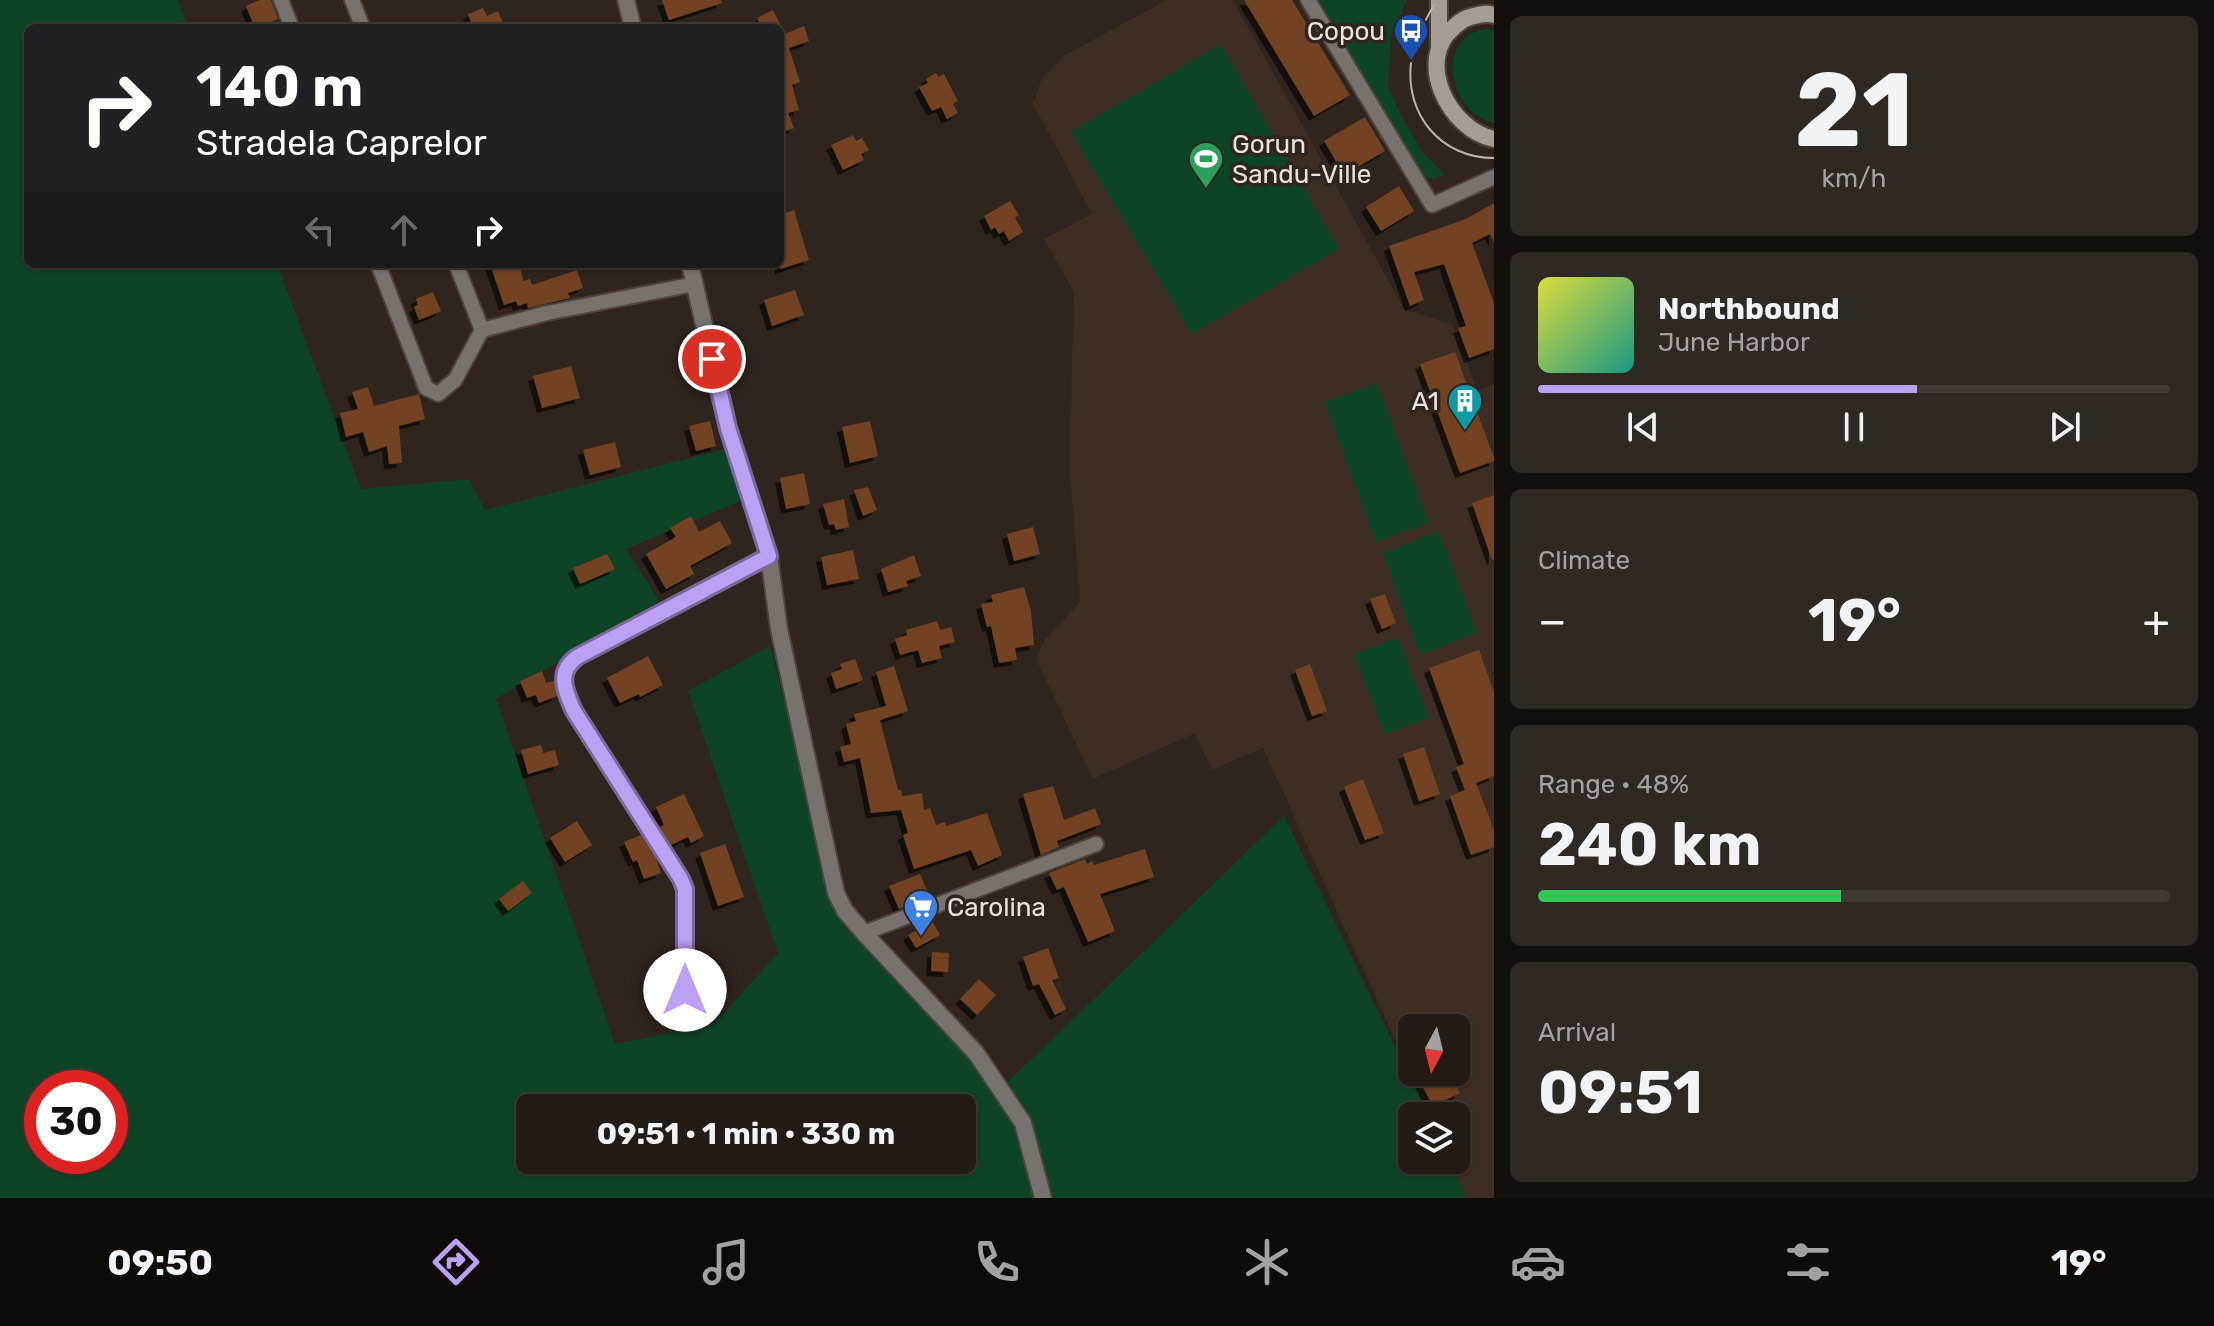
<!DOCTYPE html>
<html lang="en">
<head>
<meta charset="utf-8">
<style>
  body { margin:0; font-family:Rubik,sans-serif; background:#2f2923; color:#f1f3f6; height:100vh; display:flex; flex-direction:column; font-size:30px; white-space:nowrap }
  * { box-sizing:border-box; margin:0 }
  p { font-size:26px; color:#a3a1a1 }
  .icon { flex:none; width:44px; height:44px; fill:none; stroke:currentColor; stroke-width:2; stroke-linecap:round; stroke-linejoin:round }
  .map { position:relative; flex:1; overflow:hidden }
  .sheet { display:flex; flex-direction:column; gap:16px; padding:16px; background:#130f0c; width:720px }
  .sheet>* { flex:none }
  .hud { position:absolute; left:24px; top:24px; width:760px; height:244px; border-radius:12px; box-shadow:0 2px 6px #0004,0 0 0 2px #403a35; background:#202124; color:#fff; overflow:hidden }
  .needle { width:52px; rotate:187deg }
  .buttons { position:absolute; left:1398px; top:1014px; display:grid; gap:16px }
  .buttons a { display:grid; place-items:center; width:72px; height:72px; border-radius:12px; background:#231c16; box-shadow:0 2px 6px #0004,0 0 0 2px #403a35; font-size:40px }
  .speed { position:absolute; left:24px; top:1070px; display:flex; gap:16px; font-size:40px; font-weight:700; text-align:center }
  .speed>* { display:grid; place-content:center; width:104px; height:104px; border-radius:50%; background:#231c16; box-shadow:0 2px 6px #0004,0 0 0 2px #403a35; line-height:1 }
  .speed .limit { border:12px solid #d22; background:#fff; color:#111 }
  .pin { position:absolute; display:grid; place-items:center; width:68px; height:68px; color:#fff; margin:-34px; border:4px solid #fff; border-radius:50%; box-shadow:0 2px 8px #0007 }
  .me { position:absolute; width:88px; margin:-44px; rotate:0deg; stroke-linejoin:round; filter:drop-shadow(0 0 6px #0008) }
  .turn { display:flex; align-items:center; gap:28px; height:168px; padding:0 40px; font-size:36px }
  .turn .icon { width:104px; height:104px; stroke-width:2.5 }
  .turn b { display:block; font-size:56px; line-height:68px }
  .lanes { display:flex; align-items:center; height:76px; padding:0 40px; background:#0003; justify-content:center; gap:40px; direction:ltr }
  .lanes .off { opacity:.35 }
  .big { font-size:60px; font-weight:700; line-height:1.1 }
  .sheet .widget { flex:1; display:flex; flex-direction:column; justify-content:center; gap:12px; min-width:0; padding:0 28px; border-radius:12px; background:#2f2923 }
  .sheet .dial { align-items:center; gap:0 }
  .dial b { font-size:104px; line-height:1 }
  .song { display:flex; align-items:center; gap:24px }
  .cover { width:96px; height:96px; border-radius:12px; background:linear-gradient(135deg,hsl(60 70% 55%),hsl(170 70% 35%)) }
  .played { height:8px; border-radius:4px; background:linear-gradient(90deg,#bca0f2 60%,#403a35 60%) }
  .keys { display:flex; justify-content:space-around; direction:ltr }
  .heat { display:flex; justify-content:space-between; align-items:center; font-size:44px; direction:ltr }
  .charge { height:12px; border-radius:6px; background:linear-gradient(90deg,#34c759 48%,#403a35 0) }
  .trip { position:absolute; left:516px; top:1094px; width:460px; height:80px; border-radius:12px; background:#231c16; box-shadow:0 2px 6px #0004,0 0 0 2px #403a35; font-weight:700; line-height:80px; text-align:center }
  .menu { display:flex; height:128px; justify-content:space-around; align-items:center; background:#0e0b09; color:#a3a1a1 }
  .menu .icon { width:56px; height:56px }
  .menu .selected { color:#bca0f2 }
  .menu b { font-size:36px; color:#f1f3f6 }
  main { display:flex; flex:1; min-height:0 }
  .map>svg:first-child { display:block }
  .built { fill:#3d2d23; fill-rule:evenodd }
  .green { fill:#0e4426; fill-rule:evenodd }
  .building { fill:#724321; filter:url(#shadow) }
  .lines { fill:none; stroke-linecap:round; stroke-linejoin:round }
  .minor-casing { stroke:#4d433d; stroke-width:18 }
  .tertiary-casing { stroke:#4d433d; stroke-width:20 }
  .secondary-casing { stroke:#4d433d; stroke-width:20 }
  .minor { stroke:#77726e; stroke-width:14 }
  .tertiary { stroke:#77726e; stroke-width:16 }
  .secondary { stroke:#a49d96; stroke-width:16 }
  .tram { stroke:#bbb3ae; stroke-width:2 }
  .route-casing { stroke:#7a689d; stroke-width:20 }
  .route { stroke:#bca0f2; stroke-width:14 }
  .labels { text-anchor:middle; stroke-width:7; stroke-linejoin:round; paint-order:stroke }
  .poi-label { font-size:26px; fill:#e9e2dd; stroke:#2f251e; text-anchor:end }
</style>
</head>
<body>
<main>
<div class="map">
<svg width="1494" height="1198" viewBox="0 0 1494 1198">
  <defs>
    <filter id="shadow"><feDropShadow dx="-5" dy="5" stdDeviation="0" flood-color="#0009"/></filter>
  </defs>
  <rect width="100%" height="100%" fill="#2f251e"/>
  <path class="built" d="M1167,0H1233L1404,309L1453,325L1477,390L1494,384V1198H1466L1449,1160H1456V1116H1430L1263,748L1212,770L1195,733L1093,779L1036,659L1044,641L1080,602L1069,463L1074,292L1044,239L1092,214L1033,104L1042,78L1065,55ZM1412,1028H1456V1072H1412Z"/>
  <g class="green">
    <path d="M0,0H178L188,28H28V264H277L361,489L469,479L485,510L729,448L740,501L626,549L659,601L496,699L615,1044L714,1024L778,953L688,691L770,646L843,926L974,1054L1019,1124L1040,1198H0ZM42,1088H110V1156H42ZM530,1108H962V1160H530Z"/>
    <path d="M1315,0H1407L1391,36L1388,86L1400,114L1423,153L1444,174L1436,179L1421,177Z"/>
    <path d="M1490,29L1494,31V123C1447,112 1433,32 1490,29Z"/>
    <path d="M1221,44L1339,249L1192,334L1071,132Z"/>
    <path d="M1377,383L1429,523L1376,542L1325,402Z"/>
    <path d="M1439,531L1477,633L1420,655L1383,553Z"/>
    <path d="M1398,637L1429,718L1385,734L1354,654Z"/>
    <path d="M1284,816L1428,1116H1412V1160H1449L1467,1198H1047L1005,1085Z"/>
  </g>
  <g class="building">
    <path d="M260,0H271L278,19L255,28L246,6Z"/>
    <path d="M662,0H721L722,3L669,20Z"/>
    <path d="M1244,0H1292L1350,95L1314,116Z"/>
    <path d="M483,8L487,16L498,11L505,28H458L471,22L468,14Z"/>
    <path d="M773,10L785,34L804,26L809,41L789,48L800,82L792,85L799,110L788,113L794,128L780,133L782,28H762L757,18Z"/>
    <path d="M936,73L938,77L944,74L958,101L953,104L958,113L947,119L941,107L932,111L919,87L928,83L926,79Z"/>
    <path d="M1365,117L1385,151L1344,175L1324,141Z"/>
    <path d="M853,135L856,141L862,138L869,150L861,154L864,160L843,170L831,145Z"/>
    <path d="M1399,186L1414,211L1381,231L1366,207Z"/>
    <path d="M1010,201L1019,215L1015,218L1023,232L1009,241L1004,231L999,234L995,227L991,230L984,216Z"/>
    <path d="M1494,203V242L1490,234L1472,243L1494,303V349L1469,358L1458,328L1466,326L1444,264L1414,272L1424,300L1410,306L1389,246L1466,219Z"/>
    <path d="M794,210L809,260L780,269V215Z"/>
    <path d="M490,264H520L523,281L530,279L532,285L577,270L583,288L568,293L570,298L528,308L527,303L518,306L516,301L504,305Z"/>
    <path d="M795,290L804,315L772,326L764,300Z"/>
    <path d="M433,292L441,311L419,320L414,307L418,305L416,299Z"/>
    <path d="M1455,352L1494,458V461L1460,473L1420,364Z"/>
    <path d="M571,366L580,398L542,408L533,376Z"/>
    <path d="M368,387L374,406L419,394L425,419L399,426L402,463L389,464L387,446L369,452L363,432L346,437L340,413L358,409L352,392Z"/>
    <path d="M710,421L716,446L696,451L689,426Z"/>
    <path d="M870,421L878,456L850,463L842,427Z"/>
    <path d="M615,442L621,467L590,475L583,450Z"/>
    <path d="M804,473L810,504L786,509L780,478Z"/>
    <path d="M868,487L877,510L863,516L854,490Z"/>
    <path d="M1494,495V559L1492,560L1472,503Z"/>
    <path d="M844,499L849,527L836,530L834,524L829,525L823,504Z"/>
    <path d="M691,516L699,532L720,521L732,543L690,566L694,574L666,589L646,554L676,537L670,528Z"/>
    <path d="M1033,527L1040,554L1014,561L1007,534Z"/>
    <path d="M853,550L859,579L827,585L821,557Z"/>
    <path d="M607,554L615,569L580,584L573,568Z"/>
    <path d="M914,555L921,576L906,581L908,586L888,592L881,569Z"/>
    <path d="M1024,587L1031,611L1034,645L1015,648L1017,660L999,663L991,626L987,627L981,604L993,602L991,595Z"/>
    <path d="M1385,594L1396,623L1382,629L1370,599Z"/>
    <path d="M937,621L940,630L951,627L955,642L939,646L942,658L922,663L918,650L900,655L895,639L907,635L906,630Z"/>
    <path d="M1479,650L1494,692V776L1476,783L1494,830V847L1471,855L1450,796L1465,790L1456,767L1464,764L1429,668Z"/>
    <path d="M648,656L663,685L640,697L639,694L620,703L607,678Z"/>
    <path d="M855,659L863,680L836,689L831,673L842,669L840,664Z"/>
    <path d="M1310,664L1327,711L1312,716L1295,670Z"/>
    <path d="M894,666L908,711L880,720L898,790H901L902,796L922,793L924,810L930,808L936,825L945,822L946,826L987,813L1002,855L978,866L971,850L914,869L903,835L908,833L901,810L871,813L860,758L844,762L840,747L851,744L846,724L856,721L854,714L886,706L876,672Z"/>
    <path d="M542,671L546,683L554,681L557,696L539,703L536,695L527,698L520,681Z"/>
    <path d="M541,745L543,753L555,750L559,765L528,774L521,750Z"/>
    <path d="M1424,747L1440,794L1419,801L1403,754Z"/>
    <path d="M1363,779L1384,833L1365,840L1344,787Z"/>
    <path d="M1053,786L1064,820L1095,808L1101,824L1057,841L1059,847L1041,855L1023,794Z"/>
    <path d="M684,794L704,836L691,843L688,837L671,845L660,827L664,825L656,807Z"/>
    <path d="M577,821L592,845L565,862L550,838Z"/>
    <path d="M641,835L656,858L661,873L644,879L637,860L633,862L624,842Z"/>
    <path d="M725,844L744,897L718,906L700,853Z"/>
    <path d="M1145,849L1154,877L1100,894L1115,931L1088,942L1064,887L1057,890L1049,873L1085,859L1087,864L1092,861L1094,865Z"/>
    <path d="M920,874L930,897L899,909L889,886Z"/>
    <path d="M523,881L532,893L508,911L499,899Z"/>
    <path d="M932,921L940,935L916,948L908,935Z"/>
    <path d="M1048,948L1059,978L1052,980L1066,1009L1055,1015L1039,984L1033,986L1023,957Z"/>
    <path d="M932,952L949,953L948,972L931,971Z"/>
    <path d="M979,979L996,995L977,1015L960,999Z"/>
    <path d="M672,982L674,999L654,1002L652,984Z"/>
    <path d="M1431,1072H1449L1460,1093L1433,1106L1418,1078Z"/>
  </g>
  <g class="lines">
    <defs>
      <g id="minor">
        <path d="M281,0L292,28"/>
        <path d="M352,0L363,28"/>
        <path d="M1308,0L1432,205L1494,177"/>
        <path d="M378,264L426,388L438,394L455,380L482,330L547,313L695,284"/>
        <path d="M456,264L482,330"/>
        <path d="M864,933L1096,844"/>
        <path d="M685,990V889L681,879L574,711C565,691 556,672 577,657L769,556"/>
      </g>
      <g id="tertiary">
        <path d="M626,0L633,28"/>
        <path d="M690,264L728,428L769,556L779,629L836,893L845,911L864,933L976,1053L1023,1123L1043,1198"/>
      </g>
      <g id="secondary">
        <path d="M1439,0V44"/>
        <path d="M1494,15C1485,12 1478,15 1470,17C1462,19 1460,22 1454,27C1414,60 1449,130 1494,139"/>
      </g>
    </defs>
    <use href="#minor" class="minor-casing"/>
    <use href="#tertiary" class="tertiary-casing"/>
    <use href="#secondary" class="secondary-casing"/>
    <use href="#minor" class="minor"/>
    <use href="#tertiary" class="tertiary"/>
    <use href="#secondary" class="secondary"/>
    <path class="tram" d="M1434,5C1423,24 1414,41 1411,63C1405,115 1441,158 1494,158"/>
  </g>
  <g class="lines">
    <defs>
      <path id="route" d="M685,990V889L681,879L574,711C565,691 556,672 577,657L769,556L728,428L712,359"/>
    </defs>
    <use href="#route" class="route-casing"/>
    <use href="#route" class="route"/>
  </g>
  <defs>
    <symbol id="bus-pin" viewBox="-11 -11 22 30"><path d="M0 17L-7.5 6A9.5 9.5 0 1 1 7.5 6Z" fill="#1a4fb4" stroke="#2f251e"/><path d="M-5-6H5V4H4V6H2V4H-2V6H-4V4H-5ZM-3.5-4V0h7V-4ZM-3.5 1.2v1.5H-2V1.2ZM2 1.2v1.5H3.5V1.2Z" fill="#fff"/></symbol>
    <symbol id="stadium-pin" viewBox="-11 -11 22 30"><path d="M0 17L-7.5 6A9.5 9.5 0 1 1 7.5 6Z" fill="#2e9e5b" stroke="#2f251e"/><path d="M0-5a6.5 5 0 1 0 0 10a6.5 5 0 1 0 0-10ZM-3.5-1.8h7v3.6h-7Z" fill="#fff"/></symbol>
    <symbol id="building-pin" viewBox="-11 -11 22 30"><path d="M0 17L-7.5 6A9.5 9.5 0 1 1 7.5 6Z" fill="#0f9aa8" stroke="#2f251e"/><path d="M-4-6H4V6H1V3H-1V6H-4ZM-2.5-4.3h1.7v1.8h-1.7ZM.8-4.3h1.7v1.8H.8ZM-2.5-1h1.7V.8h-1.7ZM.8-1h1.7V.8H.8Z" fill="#fff"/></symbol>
    <symbol id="supermarket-pin" viewBox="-11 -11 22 30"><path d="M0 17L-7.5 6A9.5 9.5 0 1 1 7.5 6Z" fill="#3f7fe0" stroke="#2f251e"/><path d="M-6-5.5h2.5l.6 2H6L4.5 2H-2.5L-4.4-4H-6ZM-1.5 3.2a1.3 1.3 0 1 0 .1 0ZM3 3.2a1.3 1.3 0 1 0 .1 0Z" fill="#fff"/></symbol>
  </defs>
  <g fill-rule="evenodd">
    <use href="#bus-pin" x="1391" y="11" width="40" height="54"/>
    <use href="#stadium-pin" x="1186" y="139" width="40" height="54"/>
    <use href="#building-pin" x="1445" y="381" width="40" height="54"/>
    <use href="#supermarket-pin" x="901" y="887" width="40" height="54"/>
  </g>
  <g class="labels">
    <g class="poi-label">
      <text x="1385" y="40">Copou</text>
      <text x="1232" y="153" text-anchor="start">Gorun<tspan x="1232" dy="30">Sandu-Ville</tspan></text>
      <text x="1439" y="410">A1</text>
      <text x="947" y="916" text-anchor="start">Carolina</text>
    </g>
  </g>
</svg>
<div class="buttons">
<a><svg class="needle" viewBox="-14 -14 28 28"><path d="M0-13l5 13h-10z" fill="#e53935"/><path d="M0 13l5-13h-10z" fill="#a3a1a1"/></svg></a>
<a><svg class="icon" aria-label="layers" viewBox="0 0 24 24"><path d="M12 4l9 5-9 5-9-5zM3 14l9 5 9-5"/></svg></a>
</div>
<div class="speed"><div class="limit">30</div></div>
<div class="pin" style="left:712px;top:359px;background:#d93025"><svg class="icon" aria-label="arrive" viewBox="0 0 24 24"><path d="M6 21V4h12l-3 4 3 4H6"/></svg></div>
<svg class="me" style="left:685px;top:990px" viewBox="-20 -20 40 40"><circle r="19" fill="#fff"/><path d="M0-13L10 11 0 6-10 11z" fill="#bca0f2"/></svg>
<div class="trip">09:51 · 1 min · 330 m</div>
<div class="hud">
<div class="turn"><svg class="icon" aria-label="right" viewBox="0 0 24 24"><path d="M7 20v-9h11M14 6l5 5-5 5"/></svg><div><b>140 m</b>Stradela Caprelor</div></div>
<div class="lanes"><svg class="icon off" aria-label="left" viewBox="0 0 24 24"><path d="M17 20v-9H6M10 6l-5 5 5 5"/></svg><svg class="icon off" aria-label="ahead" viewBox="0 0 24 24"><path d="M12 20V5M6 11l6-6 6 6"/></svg><svg class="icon" aria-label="right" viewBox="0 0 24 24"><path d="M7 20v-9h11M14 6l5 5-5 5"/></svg></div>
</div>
</div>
<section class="sheet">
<div class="widget dial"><b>21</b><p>km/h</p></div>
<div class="widget">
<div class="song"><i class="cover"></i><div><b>Northbound</b><p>June Harbor</p></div></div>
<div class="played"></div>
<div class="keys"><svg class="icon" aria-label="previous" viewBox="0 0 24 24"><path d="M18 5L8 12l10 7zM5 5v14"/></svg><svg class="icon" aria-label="pause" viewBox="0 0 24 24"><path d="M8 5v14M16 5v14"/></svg><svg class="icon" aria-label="next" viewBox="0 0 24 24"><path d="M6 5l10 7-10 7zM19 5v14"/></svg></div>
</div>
<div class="widget"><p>Climate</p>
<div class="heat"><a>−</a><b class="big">19°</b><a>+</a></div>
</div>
<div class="widget"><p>Range · 48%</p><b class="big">240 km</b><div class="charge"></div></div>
<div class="widget"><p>Arrival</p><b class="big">09:51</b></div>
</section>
</main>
<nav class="menu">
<b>09:50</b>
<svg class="icon selected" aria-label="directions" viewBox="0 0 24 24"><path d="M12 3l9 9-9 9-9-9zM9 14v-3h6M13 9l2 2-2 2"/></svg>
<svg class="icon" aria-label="music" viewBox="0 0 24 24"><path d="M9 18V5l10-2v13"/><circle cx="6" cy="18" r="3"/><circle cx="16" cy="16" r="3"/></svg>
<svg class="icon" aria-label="phone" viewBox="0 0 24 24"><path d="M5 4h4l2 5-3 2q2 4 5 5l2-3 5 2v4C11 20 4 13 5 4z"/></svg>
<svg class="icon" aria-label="climate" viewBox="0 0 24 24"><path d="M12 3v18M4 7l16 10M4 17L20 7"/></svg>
<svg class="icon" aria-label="car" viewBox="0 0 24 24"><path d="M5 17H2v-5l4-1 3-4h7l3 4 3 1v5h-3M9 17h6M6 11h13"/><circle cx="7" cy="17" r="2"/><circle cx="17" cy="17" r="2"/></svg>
<svg class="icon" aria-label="filters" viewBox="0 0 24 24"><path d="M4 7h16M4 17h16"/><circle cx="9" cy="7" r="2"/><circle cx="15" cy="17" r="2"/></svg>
<b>19°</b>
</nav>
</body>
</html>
